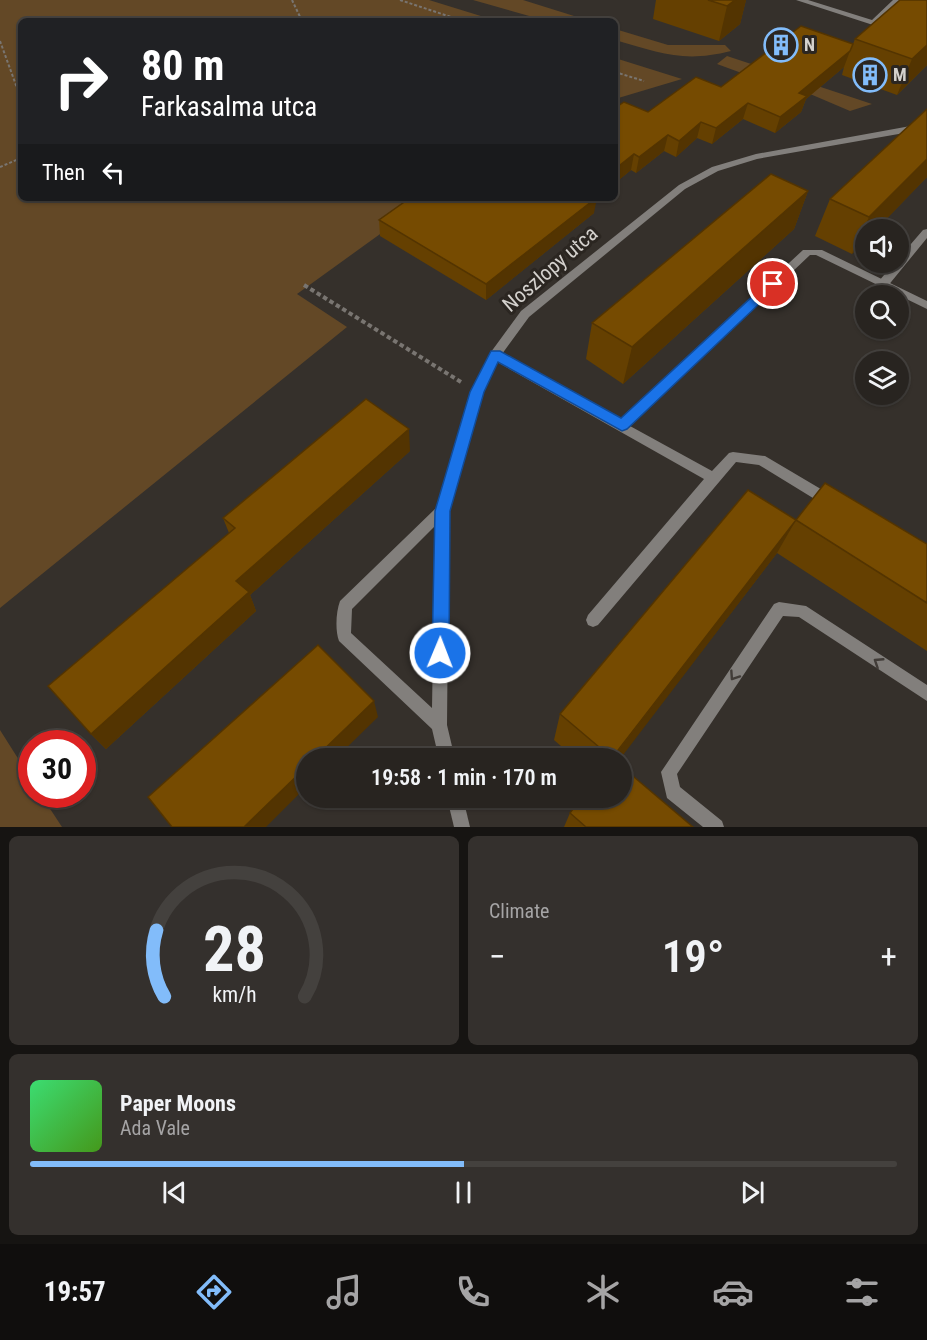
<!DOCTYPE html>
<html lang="en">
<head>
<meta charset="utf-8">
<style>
  body { margin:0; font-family:"Roboto Condensed",sans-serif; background:#34302d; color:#f1f3f6; height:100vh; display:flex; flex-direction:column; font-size:22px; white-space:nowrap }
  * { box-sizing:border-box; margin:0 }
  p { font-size:20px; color:#a5a4a5 }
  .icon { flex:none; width:33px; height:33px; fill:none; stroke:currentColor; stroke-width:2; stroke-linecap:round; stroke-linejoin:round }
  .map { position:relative; height:827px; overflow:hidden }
  .drawer { display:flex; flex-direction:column; gap:9px; padding:9px; background:#161412; flex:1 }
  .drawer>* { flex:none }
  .top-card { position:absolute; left:18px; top:18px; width:600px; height:183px; border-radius:9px; box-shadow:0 2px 4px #0004,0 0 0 2px #44413e; background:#202124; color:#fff; overflow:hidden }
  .buttons { position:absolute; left:855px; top:219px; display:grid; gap:12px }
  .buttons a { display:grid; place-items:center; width:54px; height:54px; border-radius:50%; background:#282420; box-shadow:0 2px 4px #0004,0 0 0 2px #44413e; font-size:30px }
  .speed { position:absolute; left:18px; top:730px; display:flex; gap:12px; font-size:30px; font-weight:700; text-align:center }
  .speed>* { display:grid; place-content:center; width:78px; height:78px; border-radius:50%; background:#282420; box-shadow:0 2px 4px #0004,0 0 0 2px #44413e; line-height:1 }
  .speed .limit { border:9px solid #d22; background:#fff; color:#111 }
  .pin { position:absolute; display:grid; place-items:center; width:51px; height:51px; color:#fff; margin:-26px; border:3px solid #fff; border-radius:50%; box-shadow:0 2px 6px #0007 }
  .me { position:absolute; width:66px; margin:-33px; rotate:1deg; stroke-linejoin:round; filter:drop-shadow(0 0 4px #0008) }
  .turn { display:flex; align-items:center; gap:21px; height:126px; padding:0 24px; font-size:27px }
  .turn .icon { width:78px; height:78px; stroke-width:2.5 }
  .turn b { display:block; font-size:42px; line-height:51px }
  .then { display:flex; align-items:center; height:57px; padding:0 24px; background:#0003; gap:12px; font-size:22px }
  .big { font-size:45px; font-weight:600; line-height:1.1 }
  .drawer .card { flex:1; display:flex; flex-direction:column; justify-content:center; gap:9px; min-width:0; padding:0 21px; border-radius:9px; background:#34302d }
  .drawer .dial { align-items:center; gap:0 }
  .dial svg { height:156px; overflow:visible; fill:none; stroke:#44413e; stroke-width:7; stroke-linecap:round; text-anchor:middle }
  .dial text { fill:#f1f3f6; stroke:none }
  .song { display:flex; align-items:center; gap:18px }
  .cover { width:72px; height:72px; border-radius:9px; background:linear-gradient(135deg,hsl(140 70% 55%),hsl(100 70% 35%)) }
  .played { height:6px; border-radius:3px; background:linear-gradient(90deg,#82bcfa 50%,#44413e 50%) }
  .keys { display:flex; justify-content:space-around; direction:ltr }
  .heat { display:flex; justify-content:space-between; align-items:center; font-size:33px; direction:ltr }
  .drawer .tiles { flex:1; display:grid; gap:9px; grid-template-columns:1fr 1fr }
  .card:last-child { grid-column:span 2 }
  .trip { position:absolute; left:296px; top:748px; width:336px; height:60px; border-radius:30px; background:#282420; box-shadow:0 2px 4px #0004,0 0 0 2px #44413e; font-weight:600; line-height:60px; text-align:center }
  .dock { display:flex; height:96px; justify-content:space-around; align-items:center; background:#100e0d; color:#a5a4a5 }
  .dock .icon { width:42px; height:42px }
  .dock .current { color:#82bcfa }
  .dock b { font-size:27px; color:#f1f3f6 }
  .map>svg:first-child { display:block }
  .green { fill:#634826 }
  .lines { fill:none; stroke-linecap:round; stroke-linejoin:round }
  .path-far1 { stroke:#797571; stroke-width:2; stroke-dasharray:3 2; stroke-linecap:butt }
  .path { stroke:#797571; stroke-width:4; stroke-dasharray:4.5 3; stroke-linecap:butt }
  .lane { fill:#827f7c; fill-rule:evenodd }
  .street { fill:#827f7c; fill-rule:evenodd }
  .wall { fill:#654001 }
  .shaded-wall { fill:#533401 }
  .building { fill:#764b01; stroke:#533401; stroke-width:1.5 }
  .oneway { stroke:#413c38 }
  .route { fill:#1a73e8; stroke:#114b97; stroke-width:1.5 }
  .labels { text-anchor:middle; stroke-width:6; stroke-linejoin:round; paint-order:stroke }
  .far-poi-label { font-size:18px; font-weight:bold; fill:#d4d1cd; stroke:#2b2621; text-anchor:start }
  .street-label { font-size:21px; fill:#d4d1cd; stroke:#2b2621 }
</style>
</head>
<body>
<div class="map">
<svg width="927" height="827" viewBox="0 0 927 827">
  <rect width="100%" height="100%" fill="#35302b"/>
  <g class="green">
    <path d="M0,0H429L497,21H21V198H430L297,294L347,327L0,608Z"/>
    <path d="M473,0H523L590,21H547Z"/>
    <path d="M615,29L668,45H725L731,51C684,63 660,53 615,40Z"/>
    <path d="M727,56L872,104L850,111L789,85L747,75L717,64Z"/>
    <path d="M615,58L682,79L615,99Z"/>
    <path d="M0,730L31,779L32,795H41L62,827H0Z"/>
  </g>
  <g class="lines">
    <g class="path-far1">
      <path d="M292,0L302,21"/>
      <path d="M400,0L463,21"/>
      <path d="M0,41L21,99"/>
      <path d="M615,72L644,81"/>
      <path d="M0,167L21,158"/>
    </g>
    <path class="path" d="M304,285L461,382"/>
    <g class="lane">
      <path d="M796,0H808L872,20L893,0H901L873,25Z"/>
      <path d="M927,229V238L887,287H879L878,284L879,281L895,262H898V259L923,230Z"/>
      <path d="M779,602L806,606L927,685V701L799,617L783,616L677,774L680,787L722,821L724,827H703L667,798L661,772L774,604Z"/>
    </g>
    <g class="street">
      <path d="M927,123V129L757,159L718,171L685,189L529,317L502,354L620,420L803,250H822L927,301V309L816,255H810L630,426L712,471L729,453L733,452L765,456L836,498L838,502L836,506L831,507L826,506L759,465L736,462L598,625L593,627L588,625L586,620L588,615L704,479L497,362L483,392L449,511L447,725L455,759H439L432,729L339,641C335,630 336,612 340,601L436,508L471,392L491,352L521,311L679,185L712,167L756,154ZM435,526L432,708L351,633L352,609Z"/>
      <path d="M447,798H463L470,827H454Z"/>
    </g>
  </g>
  <g class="wall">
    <path d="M656,0H746L740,24L719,41L653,19Z"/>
    <path d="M927,0V65L897,95L842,75L844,67L806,99L801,112L775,133L743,119L712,144L697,138L676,157L664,151L636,173L631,170L615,183V108L648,112L853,44L855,39Z"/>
    <path d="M927,109V177L852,254L815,236L830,199Z"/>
    <path d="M808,191L794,229L623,384L586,359L592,323Z"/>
    <path d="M594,213L486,300L380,236L379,220Z"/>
    <path d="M410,451L250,595L256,611L106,749L91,734L229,533L223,518Z"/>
    <path d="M796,520L927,544V651L777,553L619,759H576L554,740L560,714Z"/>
    <path d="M570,813L693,827H564Z"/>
  </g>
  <g class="shaded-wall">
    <path d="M735,0H746L740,24L719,41L727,6Z"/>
    <path d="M927,45V65L897,95L912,59Z"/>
    <path d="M850,51L844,67L806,99L801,112L775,133L780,117L799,93Z"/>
    <path d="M748,103L743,119L712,144L716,128Z"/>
    <path d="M701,122L697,138L676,157L679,141Z"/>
    <path d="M668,135L664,151L636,173L639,157Z"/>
    <path d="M634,154L631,170L615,183V169Z"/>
    <path d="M927,159V177L876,230H866V240L852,254L869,217Z"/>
    <path d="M808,191L794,229L623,384L632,347Z"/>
    <path d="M585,198H597L594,213L486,300V284Z"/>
    <path d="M409,429L410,451L250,595L256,611L106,749L91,734L236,581Z"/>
    <path d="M796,520L777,553L620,759H612Z"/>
    <path d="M374,701L378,717L335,759H314Z"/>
    <path d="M306,767V787L266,827H244Z"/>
  </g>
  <g class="building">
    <path d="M708,0H735L727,6Z"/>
    <path d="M900,0H927V45L912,59L855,39Z"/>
    <path d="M801,26L853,44L850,51L799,93L807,96L780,117L748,103L716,128L701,122L679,141L668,135L639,157L634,154L615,169V108L624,102L648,112L696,77L721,87Z"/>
    <path d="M927,109V159L869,217L830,199Z"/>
    <path d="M771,174L808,191L632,347L592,323Z"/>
    <path d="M410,198H596L486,284L379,220Z"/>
    <path d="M366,399L409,429L236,581L249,592L91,734L48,686L235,528L223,518Z"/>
    <path d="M825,483L927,544V603L796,520Z"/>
    <path d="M748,490L796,520L612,758L560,714Z"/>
    <path d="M318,645L374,701L314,759H306V767L244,827H172L148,797Z"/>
    <path d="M621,766L693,827H586L570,813L581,798H621Z"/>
  </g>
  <defs><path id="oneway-chevron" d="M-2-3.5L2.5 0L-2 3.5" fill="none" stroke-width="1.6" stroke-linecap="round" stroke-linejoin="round" transform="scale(1.5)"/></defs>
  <g class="oneway">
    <use href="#oneway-chevron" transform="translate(878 662) rotate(-147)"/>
    <use href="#oneway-chevron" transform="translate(734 676) rotate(124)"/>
  </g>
  <path class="route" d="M773,280L779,284L777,287L627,429L622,431L498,362L484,392L450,511L449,653L446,659L440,661L434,659L432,653L435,511L470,392L491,351H500L621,418L769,281Z"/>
  <defs>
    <symbol id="building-ring" viewBox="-11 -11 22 22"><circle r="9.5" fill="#2b2621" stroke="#82bcfa" stroke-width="1.5"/><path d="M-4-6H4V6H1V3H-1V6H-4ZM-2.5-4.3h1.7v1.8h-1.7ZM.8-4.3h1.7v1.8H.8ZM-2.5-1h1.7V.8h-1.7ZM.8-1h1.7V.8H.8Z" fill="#82bcfa"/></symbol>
  </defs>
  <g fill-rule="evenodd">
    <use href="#building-ring" x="762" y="26" width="38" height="38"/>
    <use href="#building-ring" x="851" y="56" width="38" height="38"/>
  </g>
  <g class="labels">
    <g class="far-poi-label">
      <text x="804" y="51">N</text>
      <text x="893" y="81">M</text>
    </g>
    <g class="street-label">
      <text transform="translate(550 269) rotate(-41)" y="7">Noszlopy utca</text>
    </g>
  </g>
</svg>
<div class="buttons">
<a><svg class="icon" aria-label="sound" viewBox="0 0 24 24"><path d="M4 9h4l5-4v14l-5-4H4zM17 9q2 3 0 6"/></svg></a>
<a><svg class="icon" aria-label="search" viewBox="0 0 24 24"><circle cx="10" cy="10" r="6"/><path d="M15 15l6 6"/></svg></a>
<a><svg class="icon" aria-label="layers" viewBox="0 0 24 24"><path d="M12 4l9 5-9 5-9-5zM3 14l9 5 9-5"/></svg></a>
</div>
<div class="speed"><div class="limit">30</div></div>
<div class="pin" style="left:773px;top:284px;background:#d93025"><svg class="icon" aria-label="arrive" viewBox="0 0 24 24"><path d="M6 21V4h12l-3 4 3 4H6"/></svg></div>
<svg class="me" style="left:440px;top:653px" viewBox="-20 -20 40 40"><circle r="17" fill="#1a73e8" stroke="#fff" stroke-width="3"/><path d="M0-11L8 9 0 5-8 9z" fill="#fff"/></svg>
<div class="trip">19:58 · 1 min · 170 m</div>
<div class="top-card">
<div class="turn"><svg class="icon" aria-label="right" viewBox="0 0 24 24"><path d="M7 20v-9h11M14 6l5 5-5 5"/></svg><div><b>80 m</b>Farkasalma utca</div></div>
<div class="then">Then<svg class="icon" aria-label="left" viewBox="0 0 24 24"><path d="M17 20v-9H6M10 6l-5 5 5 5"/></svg></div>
</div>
</div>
<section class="drawer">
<div class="tiles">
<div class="card dial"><svg viewBox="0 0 100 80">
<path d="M14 69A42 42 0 1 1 86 69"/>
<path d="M14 69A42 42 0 0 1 10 35" stroke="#82bcfa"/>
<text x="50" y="56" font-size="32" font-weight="700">28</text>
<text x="50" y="72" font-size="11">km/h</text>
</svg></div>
<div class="card"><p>Climate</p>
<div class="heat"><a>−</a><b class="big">19°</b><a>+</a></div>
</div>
<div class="card">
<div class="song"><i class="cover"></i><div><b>Paper Moons</b><p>Ada Vale</p></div></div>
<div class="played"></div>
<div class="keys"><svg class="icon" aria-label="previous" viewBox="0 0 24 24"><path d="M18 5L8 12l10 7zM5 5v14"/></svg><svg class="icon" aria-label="pause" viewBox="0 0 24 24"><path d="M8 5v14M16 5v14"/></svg><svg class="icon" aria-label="next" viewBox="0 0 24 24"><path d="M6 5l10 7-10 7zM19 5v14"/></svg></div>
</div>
</div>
</section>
<nav class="dock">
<b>19:57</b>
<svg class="icon current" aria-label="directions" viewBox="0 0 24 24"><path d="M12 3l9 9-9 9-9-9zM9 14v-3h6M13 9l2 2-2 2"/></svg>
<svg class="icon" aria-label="music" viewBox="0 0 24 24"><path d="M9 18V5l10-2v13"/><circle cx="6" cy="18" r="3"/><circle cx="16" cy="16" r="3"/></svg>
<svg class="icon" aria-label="phone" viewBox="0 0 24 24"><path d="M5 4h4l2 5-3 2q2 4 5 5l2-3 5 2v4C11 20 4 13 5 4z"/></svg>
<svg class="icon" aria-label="climate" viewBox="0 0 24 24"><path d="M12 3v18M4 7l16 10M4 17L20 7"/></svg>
<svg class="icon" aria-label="car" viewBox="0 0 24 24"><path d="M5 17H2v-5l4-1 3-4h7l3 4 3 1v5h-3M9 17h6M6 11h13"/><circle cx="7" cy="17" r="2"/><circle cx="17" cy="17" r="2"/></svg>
<svg class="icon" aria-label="filters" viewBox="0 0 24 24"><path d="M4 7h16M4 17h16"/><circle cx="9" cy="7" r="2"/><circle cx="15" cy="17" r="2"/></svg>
</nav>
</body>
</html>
